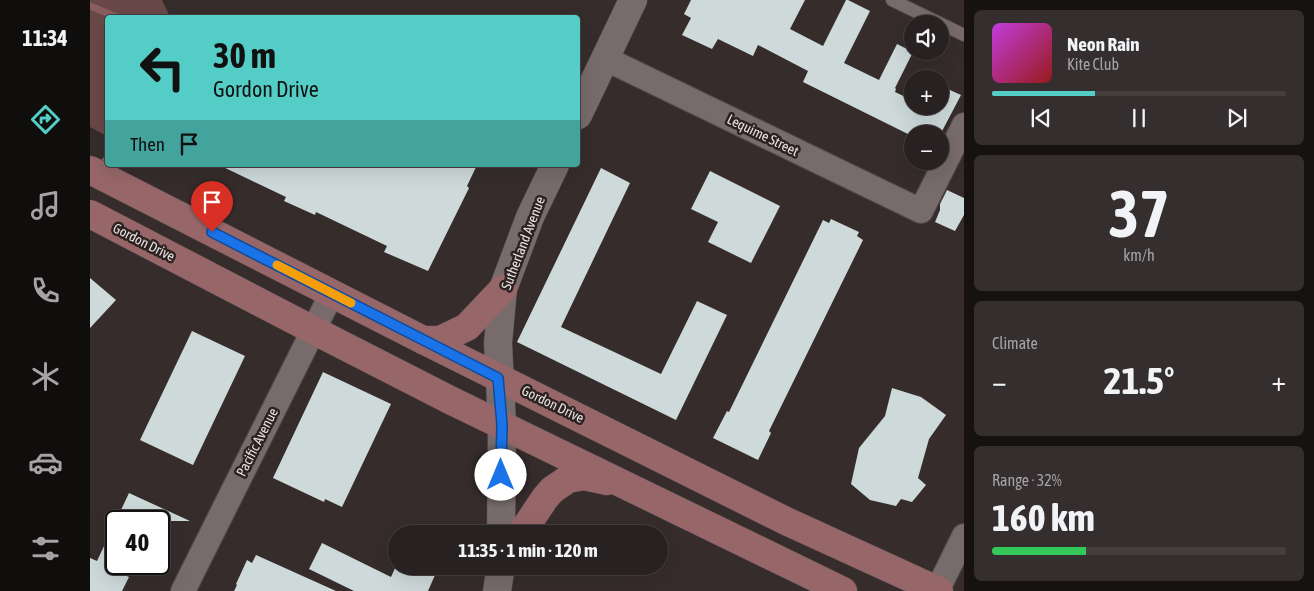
<!DOCTYPE html>
<html lang="en">
<head>
<meta charset="utf-8">
<style>
  body { margin:0; font-family:"Asap Condensed",sans-serif; background:#342e2e; color:#f1f3f6; height:100vh; display:flex; flex-direction:column; font-size:19px; white-space:nowrap }
  * { box-sizing:border-box; margin:0 }
  p { font-size:16px; color:#a5a3a5 }
  .icon { flex:none; width:28px; height:28px; fill:none; stroke:currentColor; stroke-width:2; stroke-linecap:round; stroke-linejoin:round }
  .map { position:relative; flex:1; overflow:hidden }
  .details { display:flex; flex-direction:column; gap:10px; padding:10px; background:#161212; width:350px }
  .details>* { flex:none }
  .guide { position:absolute; left:15px; top:15px; width:475px; height:152px; border-radius:5px; box-shadow:0 5px 20px #0002,0 0 0 1px #443e3f; background:#54cdc6; color:#111; overflow:hidden }
  .buttons { position:absolute; left:814px; top:15px; display:grid; gap:10px }
  .buttons a { display:grid; place-items:center; width:45px; height:45px; border-radius:50%; background:#282121; box-shadow:0 5px 20px #0002,0 0 0 1px #443e3f; font-size:25px }
  .speed { position:absolute; left:15px; top:510px; display:flex; gap:10px; font-size:25px; font-weight:700; text-align:center }
  .speed>* { display:grid; place-content:center; width:65px; height:65px; border-radius:50%; background:#282121; box-shadow:0 5px 20px #0002,0 0 0 1px #443e3f; line-height:1 }
  .speed .limit { border:2px solid #111; border-radius:8px; background:#fff; color:#111 }
  .pin { position:absolute; display:grid; place-items:center; width:42px; height:42px; color:#fff; margin:-51px -21px; border-radius:50% 50% 50% 0; rotate:-45deg; box-shadow:0 0 5px #0007 }
  .pin .icon { rotate:45deg }
  .me { position:absolute; width:55px; margin:-28px; rotate:0deg; stroke-linejoin:round; filter:drop-shadow(0 0 4px #0008) }
  .turn { display:flex; align-items:center; gap:18px; height:105px; padding:0 25px; font-size:22px }
  .turn .icon { width:65px; height:65px; stroke-width:2.5 }
  .turn b { display:block; font-size:35px; line-height:42px }
  .then { display:flex; align-items:center; height:48px; padding:0 25px; background:#0003; gap:10px; font-size:19px }
  .big { font-size:38px; font-weight:700; line-height:1.1 }
  .details .tile { flex:1; display:flex; flex-direction:column; justify-content:center; gap:8px; min-width:0; padding:0 18px; border-radius:8px; background:#342e2e }
  .details .dial { align-items:center; gap:0 }
  .dial b { font-size:65px; line-height:1 }
  .song { display:flex; align-items:center; gap:15px }
  .cover { width:60px; height:60px; border-radius:8px; background:linear-gradient(135deg,hsl(290 70% 55%),hsl(0 70% 35%)) }
  .played { height:5px; border-radius:2px; background:linear-gradient(90deg,#54cdc6 35%,#443e3f 35%) }
  .keys { display:flex; justify-content:space-around; direction:ltr }
  .heat { display:flex; justify-content:space-between; align-items:center; font-size:28px; direction:ltr }
  .charge { height:8px; border-radius:4px; background:linear-gradient(90deg,#34c759 32%,#443e3f 0) }
  .trip { position:absolute; left:298px; top:525px; width:280px; height:50px; border-radius:25px; background:#282121; box-shadow:0 5px 20px #0002,0 0 0 1px #443e3f; font-weight:700; line-height:50px; text-align:center }
  main { display:flex; flex:1; min-height:0 }
  .tab-bar { display:flex; flex-direction:column; width:90px; justify-content:space-around; align-items:center; background:#100d0d; color:#a5a3a5 }
  .tab-bar .icon { width:35px; height:35px }
  .tab-bar .active { color:#54cdc6 }
  .tab-bar b { font-size:22px; color:#f1f3f6 }
  .map>svg:first-child { display:block }
  .green { fill:#694848 }
  .lines { fill:none; stroke-linecap:round; stroke-linejoin:round }
  .stream { stroke:#8a5e5e; stroke-width:7 }
  .building { fill:#cddad9 }
  .service-casing { stroke:#534a4a; stroke-width:14 }
  .minor-casing { stroke:#534a4a; stroke-width:26 }
  .tertiary-casing { stroke:#534a4a; stroke-width:29 }
  .secondary-casing { stroke:#534a4a; stroke-width:29 }
  .service { stroke:#776b6b; stroke-width:12 }
  .minor { stroke:#776b6b; stroke-width:24 }
  .tertiary { stroke:#776b6b; stroke-width:28 }
  .secondary { stroke:#976669; stroke-width:28 }
  .route-casing { stroke:#114b97; stroke-width:12 }
  .route { stroke:#1a73e8; stroke-width:9 }
  .slow { stroke:#f59e0b; stroke-width:9 }
  .labels { text-anchor:middle; stroke-width:5; stroke-linejoin:round; paint-order:stroke }
  .street-label { font-size:14px; fill:#e9e3e2; stroke:#2c2222 }
</style>
</head>
<body>
<main>
<nav class="tab-bar">
<b>11:34</b>
<svg class="icon active" aria-label="directions" viewBox="0 0 24 24"><path d="M12 3l9 9-9 9-9-9zM9 14v-3h6M13 9l2 2-2 2"/></svg>
<svg class="icon" aria-label="music" viewBox="0 0 24 24"><path d="M9 18V5l10-2v13"/><circle cx="6" cy="18" r="3"/><circle cx="16" cy="16" r="3"/></svg>
<svg class="icon" aria-label="phone" viewBox="0 0 24 24"><path d="M5 4h4l2 5-3 2q2 4 5 5l2-3 5 2v4C11 20 4 13 5 4z"/></svg>
<svg class="icon" aria-label="climate" viewBox="0 0 24 24"><path d="M12 3v18M4 7l16 10M4 17L20 7"/></svg>
<svg class="icon" aria-label="car" viewBox="0 0 24 24"><path d="M5 17H2v-5l4-1 3-4h7l3 4 3 1v5h-3M9 17h6M6 11h13"/><circle cx="7" cy="17" r="2"/><circle cx="17" cy="17" r="2"/></svg>
<svg class="icon" aria-label="filters" viewBox="0 0 24 24"><path d="M4 7h16M4 17h16"/><circle cx="9" cy="7" r="2"/><circle cx="15" cy="17" r="2"/></svg>
</nav>
<div class="map">
<svg width="874" height="591" viewBox="0 0 874 591">
  <rect width="100%" height="100%" fill="#362c2c"/>
  <path class="green" d="M0,0H72L80,17L18,18L17,136L0,127Z"/>
  <g class="lines">
    <g class="stream">
      <path d="M0,6L29,18"/>
      <path d="M8,168L18,158"/>
    </g>
  </g>
  <g class="building">
    <path d="M601,0H715L700,29L733,46L756,0H758L780,11L754,63L789,80L807,44L823,52L805,88L806,89L805,92L822,100V106H836L841,108L842,106H850L851,86L871,95L850,135L822,134V136L713,82L718,71L668,45L663,56L628,39L622,49L592,35L601,18L594,14Z"/>
    <path d="M129,165H387L377,186L379,188L338,271L294,252L297,246L226,212L225,215L194,201L196,197Z"/>
    <path d="M511,168L540,183L471,327L571,374L607,301L637,315L586,420L427,342Z"/>
    <path d="M620,171L690,206L661,263L618,242L628,222L601,209Z"/>
    <path d="M857,190L874,198V215L865,231L845,222L850,210V204Z"/>
    <path d="M741,219L769,232L767,236L773,240L679,431L681,433L668,460L623,438L637,411L639,412L733,220L739,223Z"/>
    <path d="M0,278L26,300L0,328Z"/>
    <path d="M102,331L155,356L103,465L50,440Z"/>
    <path d="M233,372L301,404L252,507L235,499L234,502L183,478Z"/>
    <path d="M802,388L831,397L856,415L839,439L828,478L836,485L822,502L811,499L806,506L780,500L761,484L769,448L795,416Z"/>
    <path d="M39,493L100,521H26V571L39,577L32,591H0V558L7,561Z"/>
    <path d="M232,543L301,577L306,566H349L338,591H264L219,569Z"/>
    <path d="M166,555L246,591H144L147,585L146,584L157,560L162,563Z"/>
  </g>
  <g class="lines">
    <defs>
      <path id="service" d="M802,0L874,35"/>
      <g id="minor">
        <path d="M514,58L831,211L874,125"/>
        <path d="M93,591L242,293"/>
        <path d="M847,591L874,536"/>
      </g>
      <g id="tertiary">
        <path d="M488,115L543,0"/>
        <path d="M411,534L412,424L408,343L413,289L440,217L465,165"/>
        <path d="M407,591L411,566"/>
      </g>
      <g id="secondary">
        <path d="M0,170L333,340L696,521L849,591"/>
        <path d="M0,214L223,330L362,401L753,591"/>
        <path d="M333,340H350L377,327L413,289"/>
        <path d="M431,534L455,498L462,490L478,479L494,476L517,481"/>
      </g>
    </defs>
    <use href="#service" class="service-casing"/>
    <use href="#minor" class="minor-casing"/>
    <use href="#tertiary" class="tertiary-casing"/>
    <use href="#secondary" class="secondary-casing"/>
    <use href="#service" class="service"/>
    <use href="#minor" class="minor"/>
    <use href="#tertiary" class="tertiary"/>
    <use href="#secondary" class="secondary"/>
  </g>
  <g class="lines">
    <defs>
      <path id="route" d="M122,232L408,378L412,424L411,475"/>
    </defs>
    <use href="#route" class="route-casing"/>
    <use href="#route" class="route"/>
    <path class="slow" d="M187,265L261,303"/>
  </g>
  <g class="labels">
    <g class="street-label">
      <text transform="translate(673 135) rotate(26)" y="5">Lequime Street</text>
      <text transform="translate(54 242) rotate(27)" y="5">Gordon Drive</text>
      <text transform="translate(433 243) rotate(-69)" y="5">Sutherland Avenue</text>
      <text transform="translate(463 404) rotate(26)" y="5">Gordon Drive</text>
      <text transform="translate(167 442) rotate(-63)" y="5">Pacific Avenue</text>
    </g>
  </g>
</svg>
<div class="buttons">
<a><svg class="icon" aria-label="sound" viewBox="0 0 24 24"><path d="M4 9h4l5-4v14l-5-4H4zM17 9q2 3 0 6"/></svg></a>
<a>+</a>
<a>−</a>
</div>
<div class="speed"><div class="limit">40</div></div>
<div class="pin" style="left:122px;top:232px;background:#d93025"><svg class="icon" aria-label="arrive" viewBox="0 0 24 24"><path d="M6 21V4h12l-3 4 3 4H6"/></svg></div>
<svg class="me" style="left:411px;top:475px" viewBox="-20 -20 40 40"><circle r="19" fill="#fff"/><path d="M0-13L10 11 0 6-10 11z" fill="#1a73e8"/></svg>
<div class="trip">11:35 · 1 min · 120 m</div>
<div class="guide">
<div class="turn"><svg class="icon" aria-label="left" viewBox="0 0 24 24"><path d="M17 20v-9H6M10 6l-5 5 5 5"/></svg><div><b>30 m</b>Gordon Drive</div></div>
<div class="then">Then<svg class="icon" aria-label="arrive" viewBox="0 0 24 24"><path d="M6 21V4h12l-3 4 3 4H6"/></svg></div>
</div>
</div>
<section class="details">
<div class="tile">
<div class="song"><i class="cover"></i><div><b>Neon Rain</b><p>Kite Club</p></div></div>
<div class="played"></div>
<div class="keys"><svg class="icon" aria-label="previous" viewBox="0 0 24 24"><path d="M18 5L8 12l10 7zM5 5v14"/></svg><svg class="icon" aria-label="pause" viewBox="0 0 24 24"><path d="M8 5v14M16 5v14"/></svg><svg class="icon" aria-label="next" viewBox="0 0 24 24"><path d="M6 5l10 7-10 7zM19 5v14"/></svg></div>
</div>
<div class="tile dial"><b>37</b><p>km/h</p></div>
<div class="tile"><p>Climate</p>
<div class="heat"><a>−</a><b class="big">21.5°</b><a>+</a></div>
</div>
<div class="tile"><p>Range · 32%</p><b class="big">160 km</b><div class="charge"></div></div>
</section>
</main>
</body>
</html>
